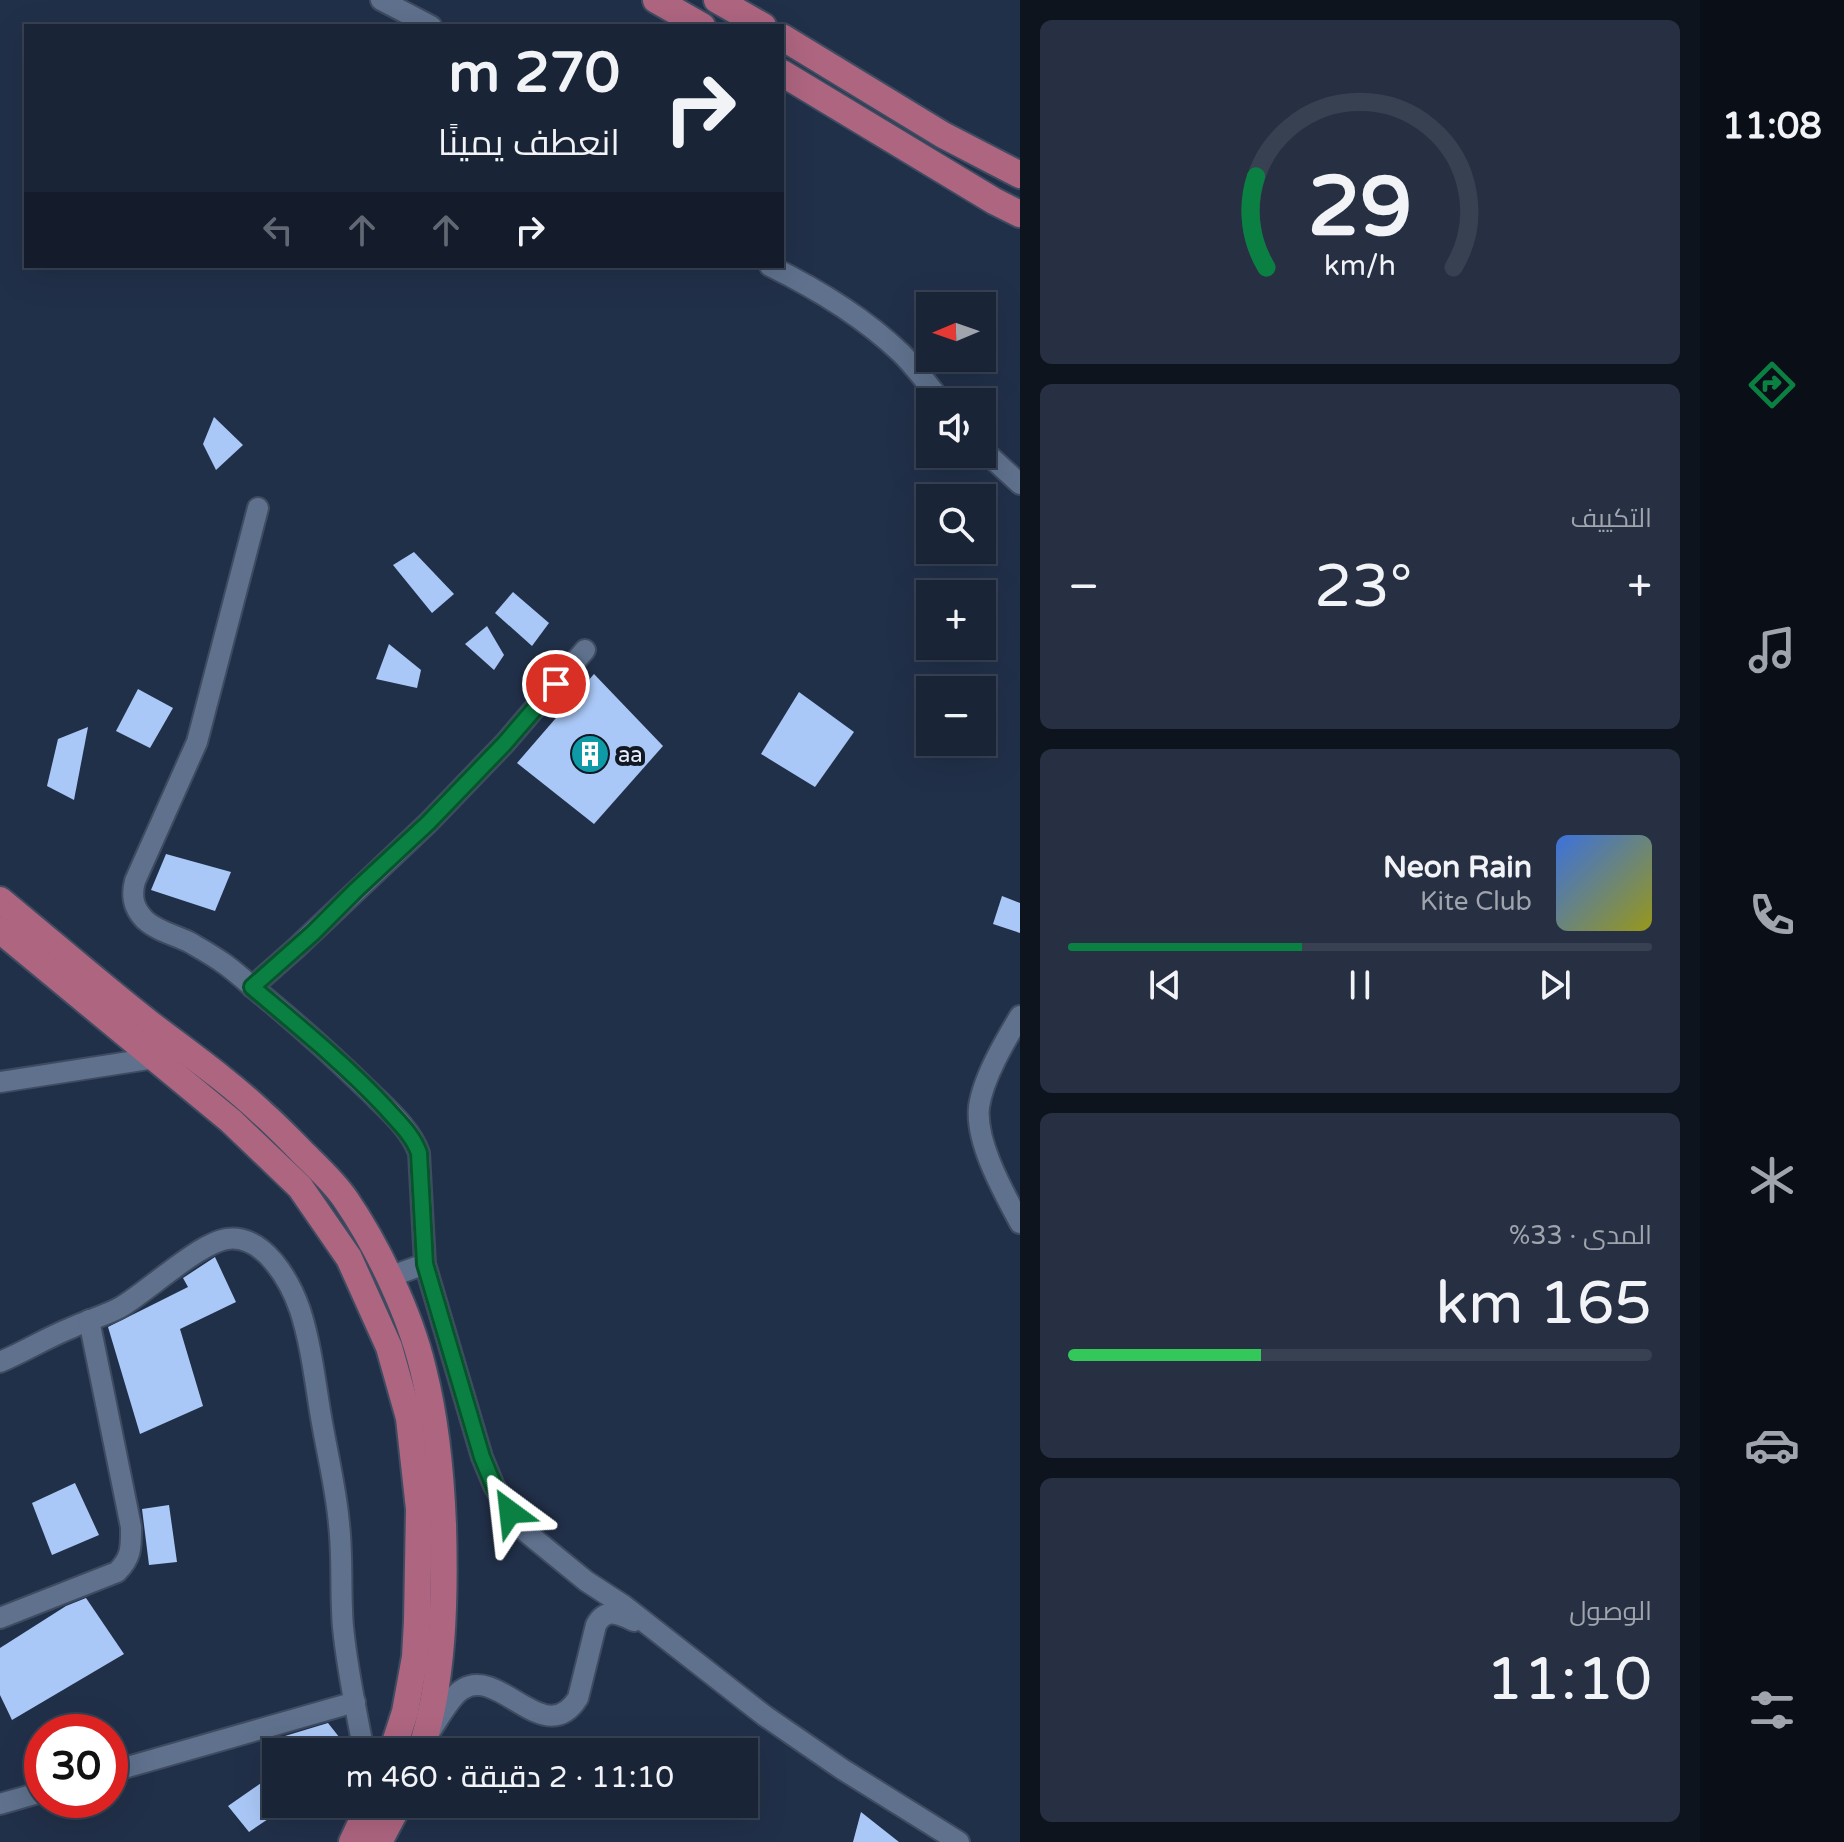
<!DOCTYPE html>
<html lang="ar">
<head>
<meta charset="utf-8">
<style>
  body { margin:0; font-family:"Varela Round",Cairo,sans-serif; background:#263042; color:#f1f3f6; direction:rtl; height:100vh; display:flex; flex-direction:column; font-size:30px; white-space:nowrap }
  * { box-sizing:border-box; margin:0 }
  p { font-size:26px; color:#9fa4ad }
  .icon { flex:none; width:44px; height:44px; fill:none; stroke:currentColor; stroke-width:2; stroke-linecap:round; stroke-linejoin:round }
  .map { position:relative; flex:1; overflow:hidden; direction:ltr }
  .details { display:flex; flex-direction:column; gap:20px; padding:20px; background:#0e141e; width:680px }
  .details>* { flex:none }
  .hud { position:absolute; left:24px; top:24px; width:760px; height:244px; border-radius:0px; box-shadow:0 8px 32px #0002,0 0 0 2px #374152; direction:rtl; background:#192437; color:#f1f3f6; overflow:hidden }
  .needle { width:52px; rotate:268deg }
  .buttons { position:absolute; left:916px; top:292px; display:grid; gap:16px }
  .buttons a { display:grid; place-items:center; width:80px; height:80px; border-radius:0px; background:#192437; box-shadow:0 8px 32px #0002,0 0 0 2px #374152; font-size:40px }
  .speed { position:absolute; left:24px; top:1714px; display:flex; gap:16px; font-size:40px; font-weight:700; text-align:center }
  .speed>* { display:grid; place-content:center; width:104px; height:104px; border-radius:50%; background:#192437; box-shadow:0 8px 32px #0002,0 0 0 2px #374152; line-height:1 }
  .speed .limit { border:12px solid #d22; background:#fff; color:#111 }
  .pin { position:absolute; display:grid; place-items:center; width:68px; height:68px; color:#fff; margin:-34px; border:4px solid #fff; border-radius:50%; box-shadow:0 2px 8px #0007 }
  .me { position:absolute; width:88px; margin:-44px; rotate:330deg; stroke-linejoin:round; filter:drop-shadow(0 0 6px #0008) }
  .turn { display:flex; align-items:center; gap:28px; height:168px; padding:0 32px; font-size:36px }
  .turn .icon { width:104px; height:104px; stroke-width:2.5 }
  .turn b { display:block; font-size:56px; line-height:68px }
  .lanes { display:flex; align-items:center; height:76px; padding:0 32px; background:#0003; justify-content:center; gap:40px; direction:ltr }
  .lanes .off { opacity:.35 }
  .big { font-size:60px; font-weight:600; line-height:1.1 }
  .details .card { flex:1; display:flex; flex-direction:column; justify-content:center; gap:12px; min-width:0; padding:0 28px; border-radius:12px; background:#263042 }
  .details .dial { align-items:center; gap:0 }
  .dial svg { height:208px; overflow:visible; fill:none; stroke:#374152; stroke-width:7; stroke-linecap:round; text-anchor:middle }
  .dial text { fill:#f1f3f6; stroke:none }
  .song { display:flex; align-items:center; gap:24px }
  .cover { width:96px; height:96px; border-radius:12px; background:linear-gradient(135deg,hsl(220 70% 55%),hsl(60 70% 35%)) }
  .played { height:8px; border-radius:4px; background:linear-gradient(90deg,#0b8043 40%,#374152 40%) }
  .keys { display:flex; justify-content:space-around; direction:ltr }
  .heat { display:flex; justify-content:space-between; align-items:center; font-size:44px; direction:ltr }
  .charge { height:12px; border-radius:6px; background:linear-gradient(90deg,#34c759 33%,#374152 0) }
  .trip { position:absolute; left:262px; top:1738px; width:496px; height:80px; border-radius:0px; background:#192437; box-shadow:0 8px 32px #0002,0 0 0 2px #374152; font-weight:600; line-height:80px; text-align:center; direction:rtl }
  main { display:flex; flex:1; min-height:0 }
  .dock { display:flex; flex-direction:column; width:144px; justify-content:space-around; align-items:center; background:#0a0e16; color:#9fa4ad }
  .dock .icon { width:56px; height:56px }
  .dock .selected { color:#0b8043 }
  .dock b { font-size:36px; color:#f1f3f6 }
  .map>svg:first-child { display:block }
  .building { fill:#aac8f7 }
  .lines { fill:none; stroke-linecap:round; stroke-linejoin:round }
  .minor-casing { stroke:#3e4b60; stroke-width:24 }
  .major-casing { stroke:#3e4b60; stroke-width:30 }
  .minor { stroke:#5f718d; stroke-width:20 }
  .major { stroke:#ae6580; stroke-width:26 }
  .route-casing { stroke:#07532c; stroke-width:20 }
  .route { stroke:#0b8043; stroke-width:14 }
  .labels { text-anchor:middle; stroke-width:8; stroke-linejoin:round; paint-order:stroke }
  .poi-label { font-size:22px; fill:#e4eefe; stroke:#111823; text-anchor:start }
</style>
</head>
<body>
<main>
<nav class="dock">
<b>11:08</b>
<svg class="icon selected" aria-label="directions" viewBox="0 0 24 24"><path d="M12 3l9 9-9 9-9-9zM9 14v-3h6M13 9l2 2-2 2"/></svg>
<svg class="icon" aria-label="music" viewBox="0 0 24 24"><path d="M9 18V5l10-2v13"/><circle cx="6" cy="18" r="3"/><circle cx="16" cy="16" r="3"/></svg>
<svg class="icon" aria-label="phone" viewBox="0 0 24 24"><path d="M5 4h4l2 5-3 2q2 4 5 5l2-3 5 2v4C11 20 4 13 5 4z"/></svg>
<svg class="icon" aria-label="climate" viewBox="0 0 24 24"><path d="M12 3v18M4 7l16 10M4 17L20 7"/></svg>
<svg class="icon" aria-label="car" viewBox="0 0 24 24"><path d="M5 17H2v-5l4-1 3-4h7l3 4 3 1v5h-3M9 17h6M6 11h13"/><circle cx="7" cy="17" r="2"/><circle cx="17" cy="17" r="2"/></svg>
<svg class="icon" aria-label="filters" viewBox="0 0 24 24"><path d="M4 7h16M4 17h16"/><circle cx="9" cy="7" r="2"/><circle cx="15" cy="17" r="2"/></svg>
</nav>
<section class="details">
<div class="card dial"><svg viewBox="0 0 100 80">
<path d="M14 69A42 42 0 1 1 86 69"/>
<path d="M14 69A42 42 0 0 1 10 34" stroke="#0b8043"/>
<text x="50" y="56" font-size="32" font-weight="700">29</text>
<text x="50" y="72" font-size="11">km/h</text>
</svg></div>
<div class="card"><p>التكييف</p>
<div class="heat"><a>−</a><b class="big">23°</b><a>+</a></div>
</div>
<div class="card">
<div class="song"><i class="cover"></i><div><b>Neon Rain</b><p>Kite Club</p></div></div>
<div class="played"></div>
<div class="keys"><svg class="icon" aria-label="previous" viewBox="0 0 24 24"><path d="M18 5L8 12l10 7zM5 5v14"/></svg><svg class="icon" aria-label="pause" viewBox="0 0 24 24"><path d="M8 5v14M16 5v14"/></svg><svg class="icon" aria-label="next" viewBox="0 0 24 24"><path d="M6 5l10 7-10 7zM19 5v14"/></svg></div>
</div>
<div class="card"><p>المدى · 33%</p><b class="big">165 km</b><div class="charge"></div></div>
<div class="card"><p>الوصول</p><b class="big">11:10</b></div>
</section>
<div class="map">
<svg width="1020" height="1842" viewBox="0 0 1020 1842">
  <rect width="100%" height="100%" fill="#213049"/>
  <g class="building">
    <path d="M214,417L243,445L216,470L203,444Z"/>
    <path d="M414,552L454,594L432,613L393,565Z"/>
    <path d="M513,592L549,623L532,646L495,613Z"/>
    <path d="M487,626L504,655L494,670L465,644Z"/>
    <path d="M389,644L421,670L417,688L376,679Z"/>
    <path d="M594,674L663,746L594,824L517,763Z"/>
    <path d="M138,689L173,708L150,748L116,731Z"/>
    <path d="M799,692L854,732L815,787L761,754Z"/>
    <path d="M88,727L74,800L47,786L58,739Z"/>
    <path d="M166,854L231,872L215,911L151,890Z"/>
    <path d="M1002,896L1020,903V933L993,924Z"/>
    <path d="M215,1257L236,1302L180,1329L203,1406L140,1434L108,1327L188,1287L183,1278Z"/>
    <path d="M75,1483L99,1535L52,1555L32,1503Z"/>
    <path d="M169,1505L177,1562L149,1565L142,1509Z"/>
    <path d="M86,1598L124,1654L12,1720L0,1695V1648L66,1606Z"/>
    <path d="M328,1723L351,1752H277L272,1743L285,1736Z"/>
    <path d="M261,1783L276,1801V1804H279L283,1809L249,1832L228,1806Z"/>
    <path d="M861,1812L899,1842H853Z"/>
  </g>
  <g class="lines">
    <defs>
      <g id="minor">
        <path d="M381,0L431,26"/>
        <path d="M770,266C817,289 863,317 901,353C916,368 929,386 942,402"/>
        <path d="M982,449L1020,484"/>
        <path d="M258,508L197,742L135,881C131,896 133,908 145,920C157,931 175,935 189,942C201,949 214,956 226,965C241,976 254,989 268,1000C303,1029 336,1059 369,1091C386,1108 411,1129 419,1153L425,1264L482,1457L494,1486L510,1512L526,1532L586,1581L623,1605L765,1716L842,1769L959,1842"/>
        <path d="M252,987L295,949L428,823L505,743L585,650"/>
        <path d="M1020,1016C1005,1041 983,1078 979,1107C975,1142 1004,1193 1020,1223"/>
        <path d="M0,1082L155,1058"/>
        <path d="M389,1277L425,1264"/>
        <path d="M0,1362C24,1352 46,1338 71,1328C87,1320 105,1316 121,1307C148,1291 199,1243 227,1239C264,1234 290,1281 300,1310C311,1344 315,1381 321,1417C327,1453 336,1488 339,1524C343,1558 340,1593 343,1627C347,1669 356,1710 364,1752"/>
        <path d="M0,1618L117,1572C132,1557 131,1547 131,1527L89,1320"/>
        <path d="M429,1733C438,1721 450,1696 463,1689C500,1666 545,1751 578,1698L596,1625C606,1607 619,1614 634,1621"/>
        <path d="M110,1772L355,1702"/>
        <path d="M0,1804L42,1792"/>
      </g>
      <g id="major">
        <path d="M656,0L702,26"/>
        <path d="M717,0L763,26"/>
        <path d="M782,37L943,135L1020,175"/>
        <path d="M782,73L994,201L1020,214"/>
        <path d="M0,900C50,941 98,983 149,1023C187,1052 227,1080 262,1113C276,1125 288,1138 301,1151C316,1166 334,1182 346,1200C378,1247 410,1314 423,1369C436,1420 441,1473 443,1525C445,1597 444,1684 420,1752"/>
        <path d="M0,930L231,1121L300,1187L349,1258L389,1347L409,1418L419,1509L417,1621L415,1657L405,1712L392,1752"/>
        <path d="M352,1842L370,1804"/>
        <path d="M379,1842L399,1804"/>
      </g>
    </defs>
    <use href="#minor" class="minor-casing"/>
    <use href="#major" class="major-casing"/>
    <use href="#minor" class="minor"/>
    <use href="#major" class="major"/>
  </g>
  <g class="lines">
    <defs>
      <path id="route" d="M510,1512L494,1486L482,1457L425,1264L419,1153C413,1135 398,1122 386,1108C345,1064 298,1026 252,987L313,933L356,890L428,823L505,743L556,684"/>
    </defs>
    <use href="#route" class="route-casing"/>
    <use href="#route" class="route"/>
  </g>
  <defs>
    <symbol id="building-disc" viewBox="-11 -11 22 22"><circle r="9.5" fill="#0f9aa8" stroke="#111823"/><path d="M-4-6H4V6H1V3H-1V6H-4ZM-2.5-4.3h1.7v1.8h-1.7ZM.8-4.3h1.7v1.8H.8ZM-2.5-1h1.7V.8h-1.7ZM.8-1h1.7V.8H.8Z" fill="#fff"/></symbol>
  </defs>
  <g fill-rule="evenodd">
    <use href="#building-disc" x="568" y="732" width="44" height="44"/>
  </g>
  <g class="labels">
    <g class="poi-label">
      <text x="618" y="762">aa</text>
    </g>
  </g>
</svg>
<div class="buttons">
<a><svg class="needle" viewBox="-14 -14 28 28"><path d="M0-13l5 13h-10z" fill="#e53935"/><path d="M0 13l5-13h-10z" fill="#9fa4ad"/></svg></a>
<a><svg class="icon" aria-label="sound" viewBox="0 0 24 24"><path d="M4 9h4l5-4v14l-5-4H4zM17 9q2 3 0 6"/></svg></a>
<a><svg class="icon" aria-label="search" viewBox="0 0 24 24"><circle cx="10" cy="10" r="6"/><path d="M15 15l6 6"/></svg></a>
<a>+</a>
<a>−</a>
</div>
<div class="speed"><div class="limit">30</div></div>
<div class="pin" style="left:556px;top:684px;background:#d93025"><svg class="icon" aria-label="arrive" viewBox="0 0 24 24"><path d="M6 21V4h12l-3 4 3 4H6"/></svg></div>
<svg class="me" style="left:510px;top:1512px" viewBox="-20 -20 40 40"><path d="M0-17L14 15 0 8-14 15z" fill="#0b8043" stroke="#fff" stroke-width="4"/></svg>
<div class="trip">11:10 · 2 دقيقة · 460 m</div>
<div class="hud">
<div class="turn"><svg class="icon" aria-label="right" viewBox="0 0 24 24"><path d="M7 20v-9h11M14 6l5 5-5 5"/></svg><div><b>270 m</b>انعطف يمينًا</div></div>
<div class="lanes"><svg class="icon off" aria-label="left" viewBox="0 0 24 24"><path d="M17 20v-9H6M10 6l-5 5 5 5"/></svg><svg class="icon off" aria-label="ahead" viewBox="0 0 24 24"><path d="M12 20V5M6 11l6-6 6 6"/></svg><svg class="icon off" aria-label="ahead" viewBox="0 0 24 24"><path d="M12 20V5M6 11l6-6 6 6"/></svg><svg class="icon" aria-label="right" viewBox="0 0 24 24"><path d="M7 20v-9h11M14 6l5 5-5 5"/></svg></div>
</div>
</div>
</main>
</body>
</html>
